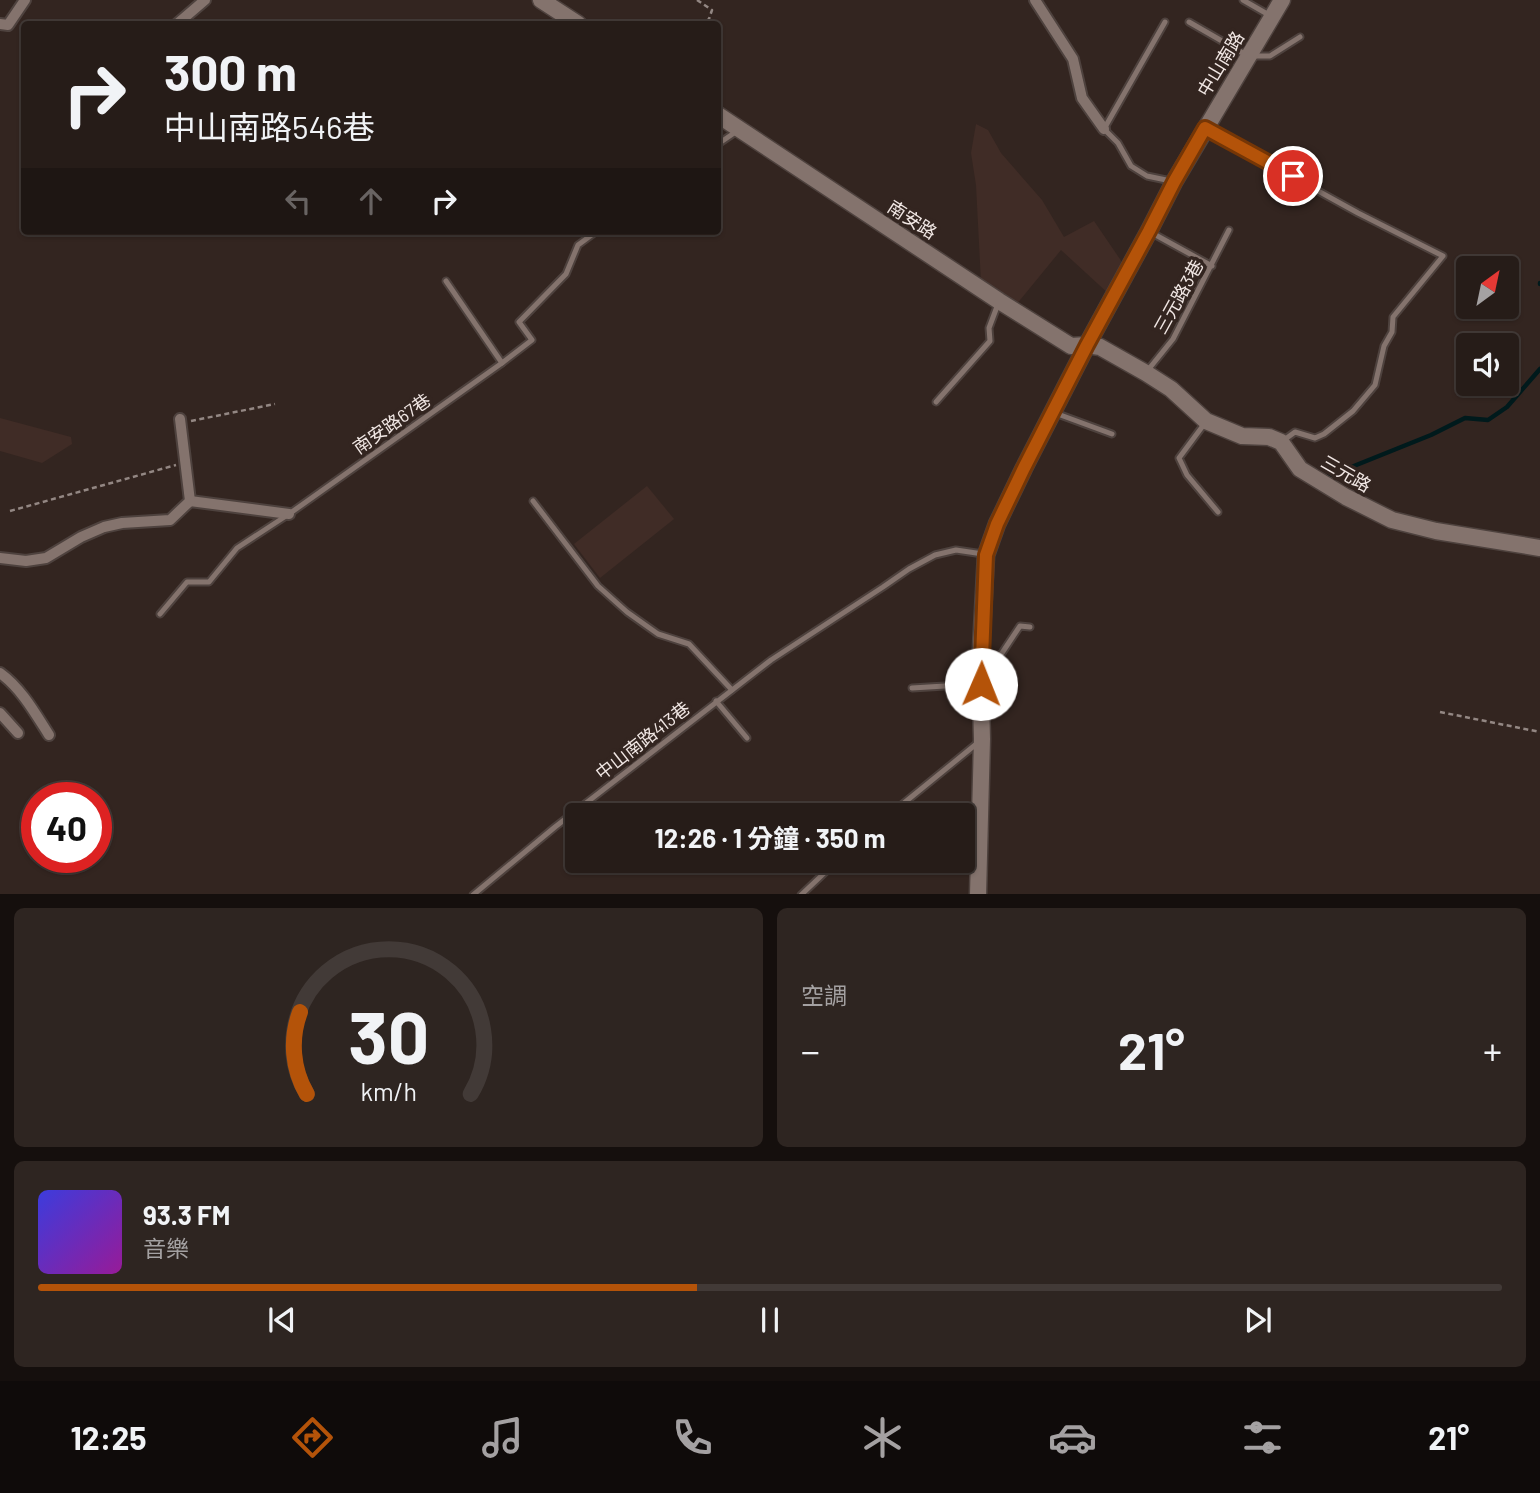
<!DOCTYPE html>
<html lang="zh-TW">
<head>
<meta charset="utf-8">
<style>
  body { margin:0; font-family:Barlow,"Noto Sans TC",sans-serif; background:#2e2521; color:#f1f3f6; height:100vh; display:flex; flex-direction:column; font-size:26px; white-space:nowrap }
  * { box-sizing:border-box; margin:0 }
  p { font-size:23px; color:#a4a1a2 }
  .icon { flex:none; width:38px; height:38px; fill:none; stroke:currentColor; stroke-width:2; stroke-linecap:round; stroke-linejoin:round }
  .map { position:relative; height:894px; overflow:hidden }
  .side { display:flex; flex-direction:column; gap:14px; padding:14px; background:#150f0d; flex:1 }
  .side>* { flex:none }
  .top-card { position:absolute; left:21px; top:21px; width:700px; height:214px; border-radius:7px; box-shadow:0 2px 5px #0004,0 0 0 2px #423a37; background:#261c18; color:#f1f3f6; overflow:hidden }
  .needle { width:46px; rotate:33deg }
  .fabs { position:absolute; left:1456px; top:256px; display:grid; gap:14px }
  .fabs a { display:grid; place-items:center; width:63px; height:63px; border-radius:7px; background:#261c18; box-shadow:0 2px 5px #0004,0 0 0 2px #423a37; font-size:35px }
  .speed { position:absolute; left:21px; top:782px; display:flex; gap:14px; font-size:35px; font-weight:700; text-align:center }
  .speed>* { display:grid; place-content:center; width:91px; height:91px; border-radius:50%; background:#261c18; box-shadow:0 2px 5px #0004,0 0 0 2px #423a37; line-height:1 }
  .speed .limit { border:10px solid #d22; background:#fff; color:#111 }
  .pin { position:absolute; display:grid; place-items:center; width:60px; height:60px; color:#fff; margin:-30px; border:4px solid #fff; border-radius:50%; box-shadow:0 2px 7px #0007 }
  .me { position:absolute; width:77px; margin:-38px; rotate:1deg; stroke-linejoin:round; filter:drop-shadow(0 0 5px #0008) }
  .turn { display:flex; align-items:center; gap:24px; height:147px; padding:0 28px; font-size:32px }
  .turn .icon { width:91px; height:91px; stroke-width:2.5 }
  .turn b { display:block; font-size:49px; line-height:60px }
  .lanes { display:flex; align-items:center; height:66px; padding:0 28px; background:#0003; justify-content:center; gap:35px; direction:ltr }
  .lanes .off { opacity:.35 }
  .big { font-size:52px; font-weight:700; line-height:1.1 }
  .side .widget { flex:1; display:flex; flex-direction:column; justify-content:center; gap:10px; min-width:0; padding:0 24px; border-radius:10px; background:#2e2521 }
  .side .dial { align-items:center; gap:0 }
  .dial svg { height:182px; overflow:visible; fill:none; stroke:#423a37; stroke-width:7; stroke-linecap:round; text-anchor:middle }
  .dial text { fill:#f1f3f6; stroke:none }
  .song { display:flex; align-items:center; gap:21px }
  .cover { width:84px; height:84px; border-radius:10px; background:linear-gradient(135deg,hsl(240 70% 55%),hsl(300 70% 35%)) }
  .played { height:7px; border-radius:4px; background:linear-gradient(90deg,#b45309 45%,#423a37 45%) }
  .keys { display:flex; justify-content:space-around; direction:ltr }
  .heat { display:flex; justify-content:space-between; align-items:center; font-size:38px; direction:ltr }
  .side .tiles { flex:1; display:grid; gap:14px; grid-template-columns:1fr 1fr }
  .widget:last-child { grid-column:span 2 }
  .trip { position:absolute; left:565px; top:803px; width:410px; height:70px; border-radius:7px; background:#261c18; box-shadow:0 2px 5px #0004,0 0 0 2px #423a37; font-weight:700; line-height:70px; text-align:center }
  .menu { display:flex; height:112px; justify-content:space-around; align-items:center; background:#0f0b0a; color:#a4a1a2 }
  .menu .icon { width:49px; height:49px }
  .menu .active { color:#b45309 }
  .menu b { font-size:32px; color:#f1f3f6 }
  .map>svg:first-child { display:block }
  .built { fill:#402c26 }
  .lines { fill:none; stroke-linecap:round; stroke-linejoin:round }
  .stream { stroke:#001a1c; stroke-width:4.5 }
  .lane-casing { stroke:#4e423e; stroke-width:9 }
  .street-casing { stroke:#4e423e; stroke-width:14 }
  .secondary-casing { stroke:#4e423e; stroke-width:19 }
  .path { stroke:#938783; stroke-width:2.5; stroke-dasharray:5 3.5; stroke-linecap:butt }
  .lane { stroke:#84736d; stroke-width:5 }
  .street { stroke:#84736d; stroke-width:10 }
  .secondary { stroke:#84736d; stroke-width:16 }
  .route-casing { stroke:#753606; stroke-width:18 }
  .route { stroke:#b45309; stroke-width:12 }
  .labels { text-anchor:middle; stroke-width:7; stroke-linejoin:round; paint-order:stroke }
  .street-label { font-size:18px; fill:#f1e7e4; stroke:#332520 }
</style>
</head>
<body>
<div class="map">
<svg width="1540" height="895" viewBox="0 0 1540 895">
  <rect width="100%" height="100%" fill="#332520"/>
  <g class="built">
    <path d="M976,124L988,130L1001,153L1042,200L1064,237L1094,221L1124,265L1110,295L1061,250L1016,305L981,282L976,185L971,153Z"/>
    <path d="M0,418L71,437L72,444L42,463L0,451Z"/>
    <path d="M647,486L674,519L600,578L574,544Z"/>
  </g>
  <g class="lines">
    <g class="stream">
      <path d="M1540,283V284"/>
      <path d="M1324,478L1431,435L1465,418L1488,420L1507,407L1540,369"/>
    </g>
    <defs>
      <g id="lane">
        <path d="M1243,0L1269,15"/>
        <path d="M1165,22L1104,129L1118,143L1131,166L1147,176L1171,181"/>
        <path d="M1189,22L1248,56H1270L1300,37"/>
        <path d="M1208,130L1358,213L1443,256L1393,317L1392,332L1384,346L1375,385L1353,411L1324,434L1315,438L1295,432L1284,440"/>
        <path d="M718,144L737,131"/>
        <path d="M1152,233L1212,266"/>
        <path d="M446,281L502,363"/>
        <path d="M1148,370L1173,339L1229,230"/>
        <path d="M936,402L990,341L989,328L998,304"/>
        <path d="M1055,413L1112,434"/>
        <path d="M1205,423L1179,458L1187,475L1218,512"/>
        <path d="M533,501L598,586L627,612L658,634L689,644L732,690"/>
        <path d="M160,614L187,582H209L237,548L289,514L502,363L532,340L519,322L566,274L578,245L597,231"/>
        <path d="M983,665L1002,653L1020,626L1030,627"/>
        <path d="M912,688L978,684"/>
        <path d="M716,701L747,738"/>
        <path d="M888,816L980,741"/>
        <path d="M473,895L555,827L771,660L883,587L909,569L935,555L956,550L983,554"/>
        <path d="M801,895L837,861"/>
      </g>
      <g id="street">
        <path d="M1035,0L1073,59L1082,98L1104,129"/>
        <path d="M0,24L8,25L25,0"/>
        <path d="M177,24L205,0"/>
        <path d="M190,501L289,514"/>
        <path d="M0,558L26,561L46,558L81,537L104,527L122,523L170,520L190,501L180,419"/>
        <path d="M0,673C21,688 35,713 49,735"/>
        <path d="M0,713L18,733"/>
      </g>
      <g id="secondary">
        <path d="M541,0L578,24"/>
        <path d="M718,115L999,301L1071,346L1087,345L1100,347L1146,373L1171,389L1206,421L1242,436L1269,437L1281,442L1300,469L1346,497L1392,520L1436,531L1540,548"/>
        <path d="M978,895L982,739L980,667L986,555L997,524L1024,468L1087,345L1149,231L1174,182L1282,0"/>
      </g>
    </defs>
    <use href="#lane" class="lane-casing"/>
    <use href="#street" class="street-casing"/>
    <use href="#secondary" class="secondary-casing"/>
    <g class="path">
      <path d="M697,0L712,10L709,19L702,24"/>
      <path d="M191,421L275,404"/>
      <path d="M10,511L176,465"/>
      <path d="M1440,712L1540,732"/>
    </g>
    <use href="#lane" class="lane"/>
    <use href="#street" class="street"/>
    <use href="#secondary" class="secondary"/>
  </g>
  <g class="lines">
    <defs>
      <path id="route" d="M981,684L986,555L997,524L1024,468L1087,345L1149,231L1174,182L1205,128L1293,176"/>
    </defs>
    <use href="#route" class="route-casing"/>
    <use href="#route" class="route"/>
  </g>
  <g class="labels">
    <g class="street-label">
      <text transform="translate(1221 64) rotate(-59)" y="6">中山南路</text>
      <text transform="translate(912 220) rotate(33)" y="6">南安路</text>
      <text transform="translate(1179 297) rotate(-61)" y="6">三元路3巷</text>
      <text transform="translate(392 424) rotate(-35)" y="6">南安路67巷</text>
      <text transform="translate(1346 474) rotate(30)" y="6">三元路</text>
      <text transform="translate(643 741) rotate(-38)" y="6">中山南路413巷</text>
    </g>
  </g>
</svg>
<div class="fabs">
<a><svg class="needle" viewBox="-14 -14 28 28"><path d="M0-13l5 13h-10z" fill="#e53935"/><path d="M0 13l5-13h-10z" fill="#a4a1a2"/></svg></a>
<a><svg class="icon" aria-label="sound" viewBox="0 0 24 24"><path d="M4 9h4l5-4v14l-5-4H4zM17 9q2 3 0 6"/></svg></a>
</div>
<div class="speed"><div class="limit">40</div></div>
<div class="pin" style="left:1293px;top:176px;background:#d93025"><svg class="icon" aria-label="arrive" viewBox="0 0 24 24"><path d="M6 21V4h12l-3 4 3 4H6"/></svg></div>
<svg class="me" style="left:981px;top:684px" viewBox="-20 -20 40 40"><circle r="19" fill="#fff"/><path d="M0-13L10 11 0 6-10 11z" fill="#b45309"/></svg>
<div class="trip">12:26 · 1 分鐘 · 350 m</div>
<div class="top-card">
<div class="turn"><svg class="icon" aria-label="right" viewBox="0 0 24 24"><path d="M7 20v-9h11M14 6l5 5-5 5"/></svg><div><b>300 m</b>中山南路546巷</div></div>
<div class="lanes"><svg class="icon off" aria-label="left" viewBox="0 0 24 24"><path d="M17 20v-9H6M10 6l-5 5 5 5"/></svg><svg class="icon off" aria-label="ahead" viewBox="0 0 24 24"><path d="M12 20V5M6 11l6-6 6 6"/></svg><svg class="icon" aria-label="right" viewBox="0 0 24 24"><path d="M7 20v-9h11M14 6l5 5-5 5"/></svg></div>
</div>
</div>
<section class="side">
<div class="tiles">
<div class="widget dial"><svg viewBox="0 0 100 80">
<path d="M14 69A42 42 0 1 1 86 69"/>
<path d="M14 69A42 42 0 0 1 11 33" stroke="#b45309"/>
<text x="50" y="56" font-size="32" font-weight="700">30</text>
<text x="50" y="72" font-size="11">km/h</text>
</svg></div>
<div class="widget"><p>空調</p>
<div class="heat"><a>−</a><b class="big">21°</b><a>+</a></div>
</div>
<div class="widget">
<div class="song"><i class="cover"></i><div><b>93.3 FM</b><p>音樂</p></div></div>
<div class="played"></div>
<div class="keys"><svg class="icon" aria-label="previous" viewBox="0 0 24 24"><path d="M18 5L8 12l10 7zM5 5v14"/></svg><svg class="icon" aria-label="pause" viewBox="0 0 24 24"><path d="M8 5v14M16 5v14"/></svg><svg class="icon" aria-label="next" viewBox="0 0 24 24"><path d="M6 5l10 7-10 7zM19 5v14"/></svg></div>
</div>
</div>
</section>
<nav class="menu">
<b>12:25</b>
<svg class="icon active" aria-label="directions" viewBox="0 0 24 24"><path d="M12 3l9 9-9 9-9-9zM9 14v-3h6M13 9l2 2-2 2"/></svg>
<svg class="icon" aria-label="music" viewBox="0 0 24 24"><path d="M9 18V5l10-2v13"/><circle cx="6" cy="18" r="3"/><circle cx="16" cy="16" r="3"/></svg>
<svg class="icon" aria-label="phone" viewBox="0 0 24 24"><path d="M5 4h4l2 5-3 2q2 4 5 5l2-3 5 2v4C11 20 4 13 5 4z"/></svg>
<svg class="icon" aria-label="climate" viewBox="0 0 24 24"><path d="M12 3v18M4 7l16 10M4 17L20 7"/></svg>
<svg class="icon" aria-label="car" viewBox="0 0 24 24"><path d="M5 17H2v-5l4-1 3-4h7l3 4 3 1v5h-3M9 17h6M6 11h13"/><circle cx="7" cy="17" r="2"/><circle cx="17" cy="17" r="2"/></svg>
<svg class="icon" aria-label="filters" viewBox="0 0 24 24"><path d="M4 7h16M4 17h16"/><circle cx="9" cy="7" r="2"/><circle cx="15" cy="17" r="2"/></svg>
<b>21°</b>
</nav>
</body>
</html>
